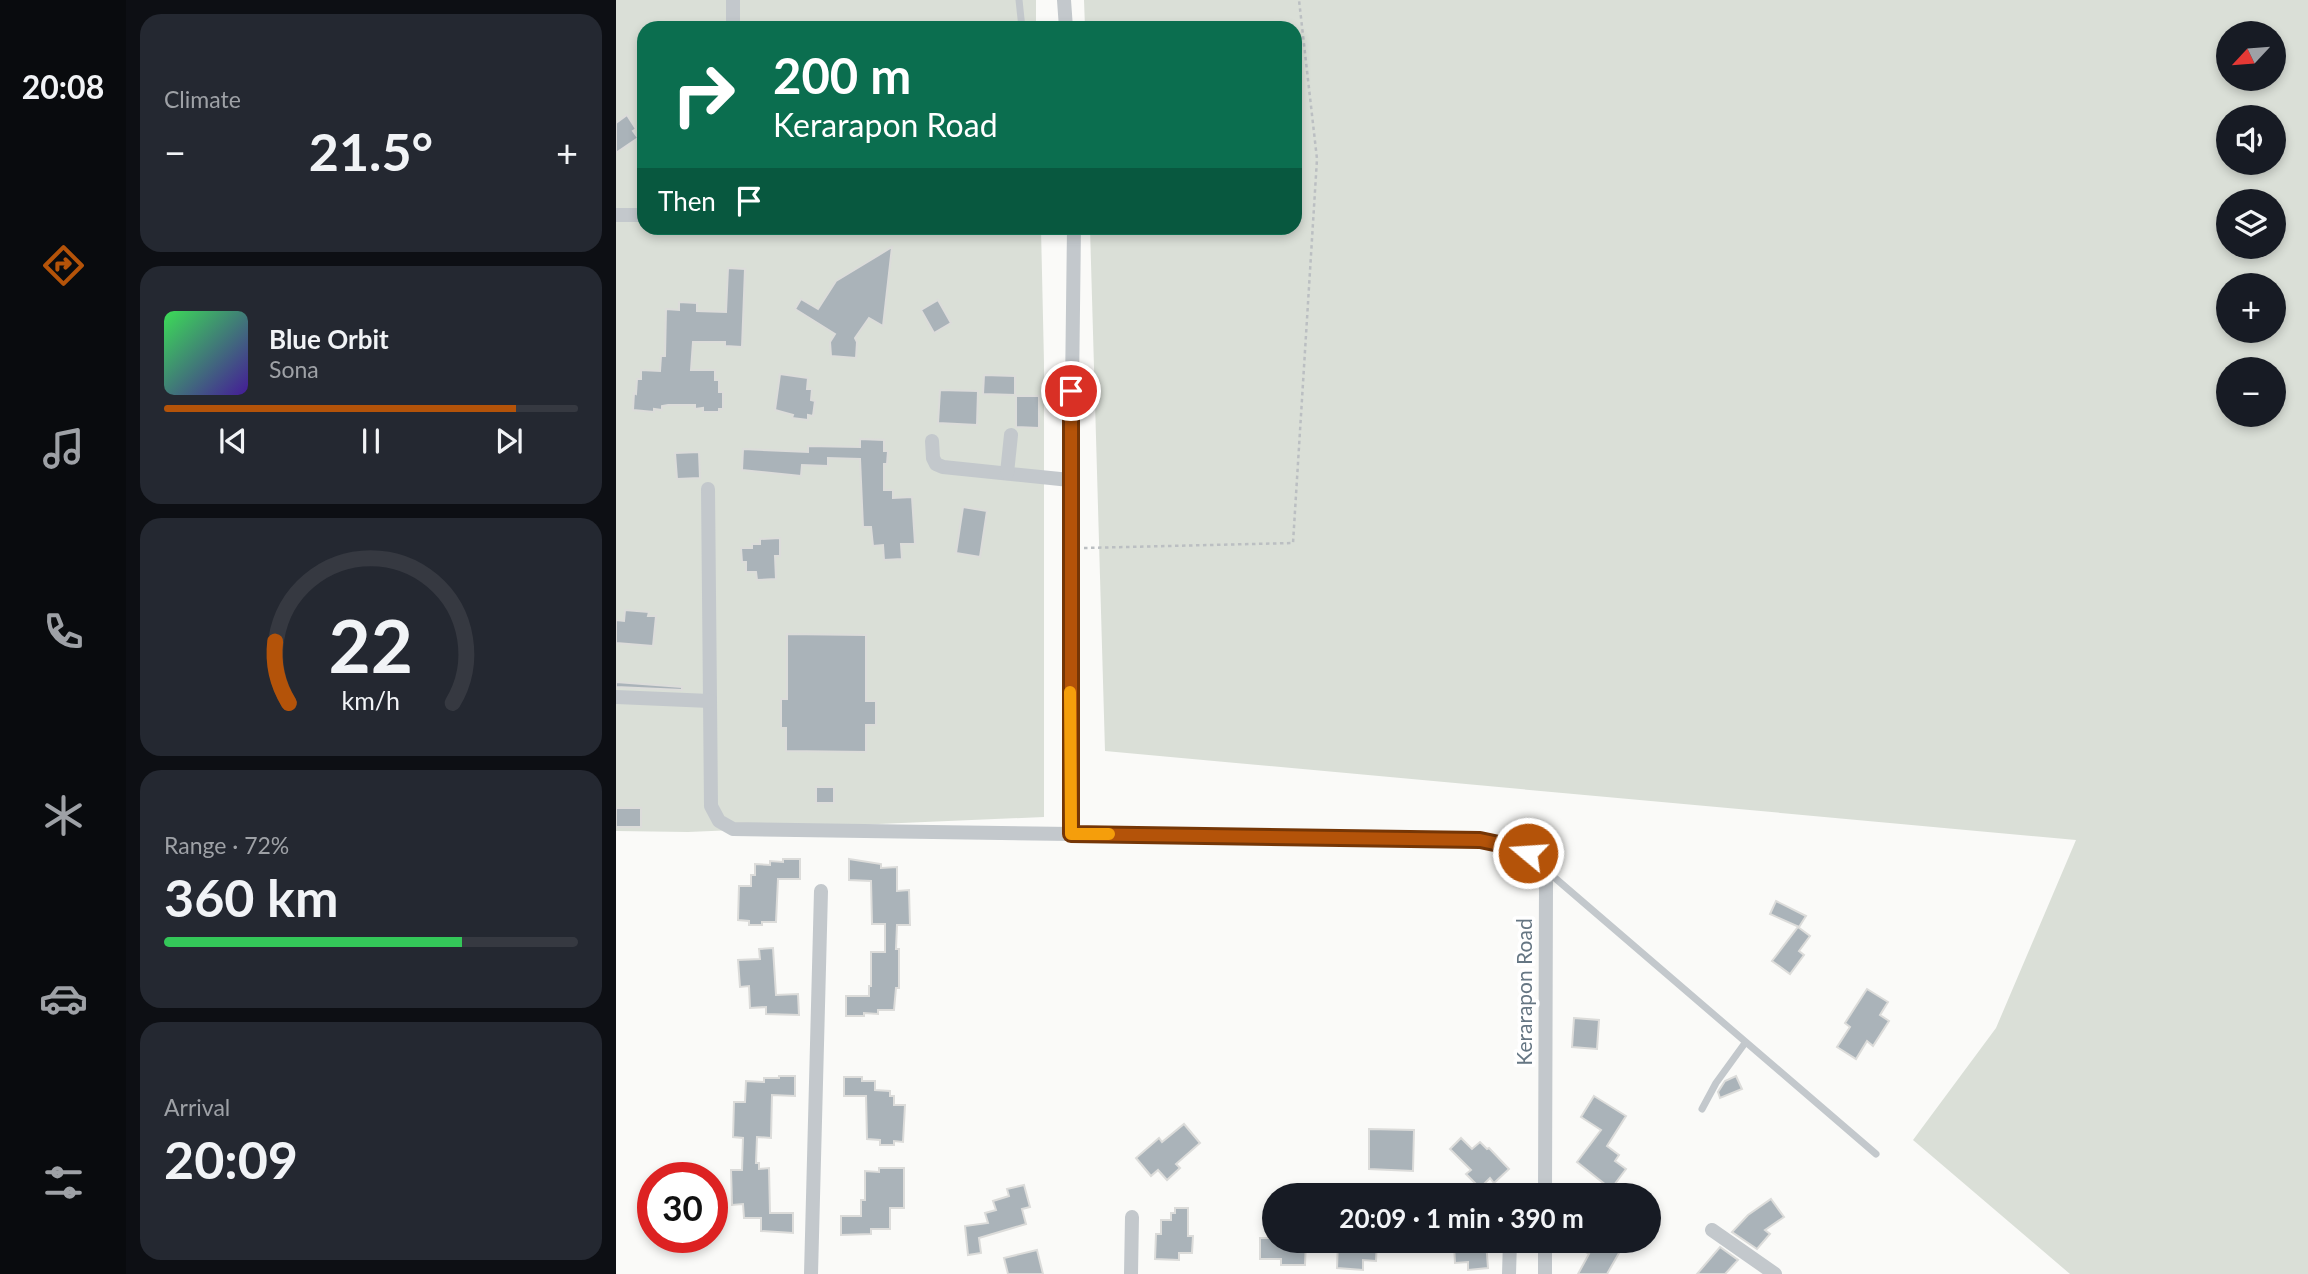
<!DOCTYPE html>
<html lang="en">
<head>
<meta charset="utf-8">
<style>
  body { margin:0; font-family:Lato,sans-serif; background:#242831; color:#f1f3f6; height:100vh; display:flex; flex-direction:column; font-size:26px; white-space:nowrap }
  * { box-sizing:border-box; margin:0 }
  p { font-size:23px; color:#9ea1a6 }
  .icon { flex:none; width:38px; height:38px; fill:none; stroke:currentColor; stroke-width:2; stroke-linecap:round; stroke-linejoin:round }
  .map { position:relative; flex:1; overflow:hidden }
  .details { display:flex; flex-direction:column; gap:14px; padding:14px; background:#0d0f14; width:490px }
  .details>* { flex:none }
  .guide { position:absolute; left:21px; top:21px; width:665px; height:214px; border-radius:21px; box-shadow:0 4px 10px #0003; background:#0b6e4f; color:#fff; overflow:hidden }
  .needle { width:46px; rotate:244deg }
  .tools { position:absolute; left:1600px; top:21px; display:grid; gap:14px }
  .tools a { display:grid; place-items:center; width:70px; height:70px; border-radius:50%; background:#171b24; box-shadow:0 4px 10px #0003; font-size:35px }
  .speed { position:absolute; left:21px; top:1162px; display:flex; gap:14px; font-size:35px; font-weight:700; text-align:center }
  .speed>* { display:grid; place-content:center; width:91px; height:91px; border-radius:50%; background:#171b24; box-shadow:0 4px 10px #0003; line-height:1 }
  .speed .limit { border:10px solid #d22; background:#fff; color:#111 }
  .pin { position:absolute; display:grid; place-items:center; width:60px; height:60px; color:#fff; margin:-30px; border:4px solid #fff; border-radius:50%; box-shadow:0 2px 7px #0007 }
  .me { position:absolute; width:77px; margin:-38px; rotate:288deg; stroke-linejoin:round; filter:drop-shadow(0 0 5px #0008) }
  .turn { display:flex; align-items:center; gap:24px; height:147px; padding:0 21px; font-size:32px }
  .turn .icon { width:91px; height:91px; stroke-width:2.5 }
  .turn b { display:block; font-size:49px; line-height:60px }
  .then { display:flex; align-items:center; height:66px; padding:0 21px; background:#0003; gap:14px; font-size:26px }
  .big { font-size:52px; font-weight:700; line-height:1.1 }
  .details .tile { flex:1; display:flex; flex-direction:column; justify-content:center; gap:10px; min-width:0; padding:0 24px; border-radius:21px; background:#242831 }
  .details .dial { align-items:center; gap:0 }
  .dial svg { height:182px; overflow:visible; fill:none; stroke:#363941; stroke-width:7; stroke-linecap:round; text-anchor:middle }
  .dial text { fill:#f1f3f6; stroke:none }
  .song { display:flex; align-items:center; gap:21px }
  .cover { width:84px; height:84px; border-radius:10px; background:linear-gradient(135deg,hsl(130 70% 55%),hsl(260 70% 35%)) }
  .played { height:7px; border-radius:4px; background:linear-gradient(90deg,#b45309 85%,#363941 85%) }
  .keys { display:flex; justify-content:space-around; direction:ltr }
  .heat { display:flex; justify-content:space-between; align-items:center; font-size:38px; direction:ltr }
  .charge { height:10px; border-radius:5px; background:linear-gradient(90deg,#34c759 72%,#363941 0) }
  .trip { position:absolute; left:646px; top:1183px; width:399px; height:70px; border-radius:35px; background:#171b24; box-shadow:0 4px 10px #0003; font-weight:700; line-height:70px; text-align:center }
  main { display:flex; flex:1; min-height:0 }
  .tabs { display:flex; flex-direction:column; width:126px; justify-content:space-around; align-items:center; background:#090b0e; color:#9ea1a6 }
  .tabs .icon { width:49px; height:49px }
  .tabs .on { color:#b45309 }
  .tabs b { font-size:32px; color:#f1f3f6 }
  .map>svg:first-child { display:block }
  .green { fill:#dadfd7; fill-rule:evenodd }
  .building { fill:#aab3b9; stroke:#dcdcda; stroke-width:2 }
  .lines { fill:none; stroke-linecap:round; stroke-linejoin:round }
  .path { stroke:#bbbfc2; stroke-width:2.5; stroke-dasharray:3.5 3.5; stroke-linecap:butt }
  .service { stroke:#c3c8cc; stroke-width:7 }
  .minor { stroke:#c3c8cc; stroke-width:14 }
  .route-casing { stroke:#753606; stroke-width:18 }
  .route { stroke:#b45309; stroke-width:12 }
  .slow { stroke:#f59e0b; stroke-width:12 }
  .labels { text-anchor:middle; stroke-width:7; stroke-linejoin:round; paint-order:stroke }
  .street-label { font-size:21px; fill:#657683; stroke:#fff }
</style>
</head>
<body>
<main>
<nav class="tabs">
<b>20:08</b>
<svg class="icon on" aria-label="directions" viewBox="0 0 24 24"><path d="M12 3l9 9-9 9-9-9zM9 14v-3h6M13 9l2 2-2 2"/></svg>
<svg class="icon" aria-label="music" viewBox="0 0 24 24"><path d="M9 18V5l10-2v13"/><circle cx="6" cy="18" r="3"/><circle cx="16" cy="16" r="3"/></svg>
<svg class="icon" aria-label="phone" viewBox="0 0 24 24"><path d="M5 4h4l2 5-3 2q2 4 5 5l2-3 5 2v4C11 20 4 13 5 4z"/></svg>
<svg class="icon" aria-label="climate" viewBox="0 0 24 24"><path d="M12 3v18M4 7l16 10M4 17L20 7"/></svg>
<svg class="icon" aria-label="car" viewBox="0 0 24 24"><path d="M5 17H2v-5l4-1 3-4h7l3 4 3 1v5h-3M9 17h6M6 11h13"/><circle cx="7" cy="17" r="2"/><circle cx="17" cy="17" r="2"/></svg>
<svg class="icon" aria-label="filters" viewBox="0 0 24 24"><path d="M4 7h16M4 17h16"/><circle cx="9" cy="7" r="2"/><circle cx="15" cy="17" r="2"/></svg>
</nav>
<section class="details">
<div class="tile"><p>Climate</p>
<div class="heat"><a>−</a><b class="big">21.5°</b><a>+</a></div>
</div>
<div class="tile">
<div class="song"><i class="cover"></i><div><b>Blue Orbit</b><p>Sona</p></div></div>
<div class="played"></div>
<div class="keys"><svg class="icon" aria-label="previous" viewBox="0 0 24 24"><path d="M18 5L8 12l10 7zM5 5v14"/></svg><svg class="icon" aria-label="pause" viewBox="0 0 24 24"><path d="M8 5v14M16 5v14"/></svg><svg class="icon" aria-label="next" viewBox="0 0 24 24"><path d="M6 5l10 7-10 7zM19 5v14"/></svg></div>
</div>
<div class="tile dial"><svg viewBox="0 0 100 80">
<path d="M14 69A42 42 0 1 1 86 69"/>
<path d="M14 69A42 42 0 0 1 8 42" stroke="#b45309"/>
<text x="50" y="56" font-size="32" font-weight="700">22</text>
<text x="50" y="72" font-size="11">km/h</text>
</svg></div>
<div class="tile"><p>Range · 72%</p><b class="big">360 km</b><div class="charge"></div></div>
<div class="tile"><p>Arrival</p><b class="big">20:09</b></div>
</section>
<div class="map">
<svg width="1692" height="1274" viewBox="0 0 1692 1274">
  <rect width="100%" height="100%" fill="#fafaf8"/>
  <g class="green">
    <path d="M0,0H420V28H28V228H425L428,363V817L72,832L0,831Z"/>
    <path d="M468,0H1692V1274H1454L1297,1140L1380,1028L1460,840L489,751L474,228H679V28H469ZM1612,33H1657V79H1612ZM1612,117H1657V163H1612ZM1612,201H1657V247H1612ZM1612,285H1657V331H1612ZM1612,369H1657V415H1612Z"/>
  </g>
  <g class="building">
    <path d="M11,115L20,129L17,131L22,138L0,153V123Z"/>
    <path d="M276,247L267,326L253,318L239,338L241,342L240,358L215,356L214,342L219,334L179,309L185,299L202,309L220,281Z"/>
    <path d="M112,268L129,269L126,347L109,346V342H77L75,370H99V380H103V392H107V409H103V412H87V408L79,409V405H52L46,406V410L38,409V412L17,410L18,393L20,394L21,379H25V370L44,371L45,356H49L50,309L63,310V302L81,303V311L110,312Z"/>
    <path d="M322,300L335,323L318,333L305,310Z"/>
    <path d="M164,374L192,378L191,389H196L195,400L199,401L197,416L192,415V420L176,418L177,415L159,410Z"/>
    <path d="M368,375L399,376V395L367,394Z"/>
    <path d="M324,390L362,391L361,425L322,423Z"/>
    <path d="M400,396H423V428L400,427Z"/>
    <path d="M244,439L268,440V451H272L271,464H268V490H277V498L296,497L299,544H285L286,559L268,560L267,545L257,546L255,527H247L244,459L212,458V466L186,465L185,476L126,470L127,449L192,452V446L244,447Z"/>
    <path d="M83,452L84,478L61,479L59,453Z"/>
    <path d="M347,507L371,511L364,557L340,553Z"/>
    <path d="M164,538V556H159L160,579L141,580L140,572H130V562H126L125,548H136V544H144V539Z"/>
    <path d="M9,610L33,612L32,616H40L37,646L0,643V620L8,621Z"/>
    <path d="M171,634L250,635V701H260V725H250V752L170,751V728H165V699H171Z"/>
    <path d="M0,682L66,687V690L0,687Z"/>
    <rect x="200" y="787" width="18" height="16"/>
    <rect x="0" y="808" width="25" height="19"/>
    <path d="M167,859H184V879H162L160,922H146V925H133V921L122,920L123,886H135V875H139V864L154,865V861L167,862Z"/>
    <path d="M233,859L265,864V868L281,867V891L293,890L294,925H281L280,949H283V988H280L278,1010H262V1014L248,1013V1016H230V996H253V986H255V952H269V924H256L255,881L233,880Z"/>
    <path d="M1160,901L1190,916L1183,927L1154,914Z"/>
    <path d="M1182,927L1194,936L1183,951L1188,955L1174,974L1156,961Z"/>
    <path d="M157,948L160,995L182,994L183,1015L150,1014V1007L134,1008L133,986L124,987L122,960L144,959L143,949Z"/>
    <path d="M1251,989L1272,1002L1264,1015L1273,1021L1257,1046L1251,1041L1240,1059L1221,1047L1234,1027L1229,1023Z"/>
    <path d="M958,1018L983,1020L981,1049L956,1047Z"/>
    <path d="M163,1076H179V1096L156,1095L155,1138L141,1137L140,1163H143V1169L153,1168L154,1213H177V1233L145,1231V1218H128L127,1204L116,1205L115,1170H126L127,1138L117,1137L118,1102H129L130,1081L148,1082V1078H163Z"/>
    <path d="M1120,1076L1126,1089L1104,1098L1102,1092L1109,1081Z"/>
    <path d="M228,1077H246V1081H259V1090L274,1091V1096H278V1105H289L287,1142L278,1141V1145H264V1140L251,1139L250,1096H228Z"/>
    <path d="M978,1096L1010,1116L991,1146L1003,1155L999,1161L1010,1169L995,1189L961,1162L985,1130L965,1117Z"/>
    <path d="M568,1124L584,1143L560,1164L564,1168L551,1180L542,1170L535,1176L520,1158L543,1138L546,1142Z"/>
    <path d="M753,1129L798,1130L797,1171L753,1169Z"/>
    <path d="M845,1138L856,1149L864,1142L871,1149L873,1148L893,1169L878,1183L874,1178L864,1188L850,1174L855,1170L834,1149Z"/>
    <path d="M263,1168H288V1208H274V1229H255V1234L225,1235V1216H245V1200H249V1171L263,1172Z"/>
    <path d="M408,1185L414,1207L406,1209L410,1224L363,1238L365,1253L352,1255L349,1226L372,1223L369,1213L380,1210L377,1201L393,1196L391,1189Z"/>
    <path d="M1155,1199L1168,1217L1149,1230L1154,1234L1141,1249L1116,1232L1132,1215Z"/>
    <path d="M559,1208H572V1236H577L576,1253H563V1260L539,1259L540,1234H545V1220H555V1213H559Z"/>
    <path d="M644,1238H658V1241H690L689,1265H665V1259H644Z"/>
    <path d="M722,1241H761L760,1261L747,1260V1270L721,1268Z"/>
    <path d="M844,1241H870L872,1268L852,1270V1262L839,1263L838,1245L844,1244Z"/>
    <path d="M950,1241H998L1007,1246L991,1274H962L973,1254Z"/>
    <path d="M1104,1247L1122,1260L1109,1274H1081Z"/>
    <path d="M421,1250L427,1274H392L388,1258Z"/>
  </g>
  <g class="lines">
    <path class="path" d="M468,548L677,543L701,159L683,0"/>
    <g class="service">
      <path d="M403,0L406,28"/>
      <path d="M927,875L939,878L1260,1154"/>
      <path d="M1086,1109L1100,1083L1129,1043"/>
      <path d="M929,1190L958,1195"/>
    </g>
    <g class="minor">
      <path d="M448,0L450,28"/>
      <path d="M117,28V0"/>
      <path d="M0,215H28"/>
      <path d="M458,228L454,549L455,834L864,840C897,847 917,847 930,883L929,1195"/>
      <path d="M316,441L317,458L320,464L327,467L454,480"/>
      <path d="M391,473L395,435"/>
      <path d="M92,489L95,806L103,821L117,829L455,834"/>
      <path d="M0,697L94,701"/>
      <path d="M1096,1230L1159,1274"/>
      <path d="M929,1241V1274"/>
      <path d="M195,1274L205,891"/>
      <path d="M515,1274L516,1217"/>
      <path d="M893,1274L894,1241"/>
    </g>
  </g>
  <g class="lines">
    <defs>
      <path id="route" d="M455,391V834L864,840L902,848L912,853"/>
    </defs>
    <use href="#route" class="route-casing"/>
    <use href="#route" class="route"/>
    <path class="slow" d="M454,692L455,834H493"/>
  </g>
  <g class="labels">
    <g class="street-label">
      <text transform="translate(909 992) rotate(-90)" y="7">Kerarapon Road</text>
    </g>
  </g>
</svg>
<div class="tools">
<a><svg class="needle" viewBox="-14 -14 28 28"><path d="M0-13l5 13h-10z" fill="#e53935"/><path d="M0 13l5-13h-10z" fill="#9ea1a6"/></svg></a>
<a><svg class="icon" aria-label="sound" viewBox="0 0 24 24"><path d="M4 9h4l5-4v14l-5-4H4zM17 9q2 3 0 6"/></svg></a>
<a><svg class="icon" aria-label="layers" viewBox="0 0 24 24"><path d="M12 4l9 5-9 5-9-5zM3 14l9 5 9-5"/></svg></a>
<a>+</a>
<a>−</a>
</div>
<div class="speed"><div class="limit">30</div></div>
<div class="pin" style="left:455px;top:391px;background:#d93025"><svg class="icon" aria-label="arrive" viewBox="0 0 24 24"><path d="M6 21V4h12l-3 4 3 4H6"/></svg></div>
<svg class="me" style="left:912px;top:853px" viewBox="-20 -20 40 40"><circle r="17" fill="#b45309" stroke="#fff" stroke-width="3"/><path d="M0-11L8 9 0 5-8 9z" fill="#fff"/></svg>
<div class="trip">20:09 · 1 min · 390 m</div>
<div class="guide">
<div class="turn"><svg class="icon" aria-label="right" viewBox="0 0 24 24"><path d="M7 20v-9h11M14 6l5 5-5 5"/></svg><div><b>200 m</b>Kerarapon Road</div></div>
<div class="then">Then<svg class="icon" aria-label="arrive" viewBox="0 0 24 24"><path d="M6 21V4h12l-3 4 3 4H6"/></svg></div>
</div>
</div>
</main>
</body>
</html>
